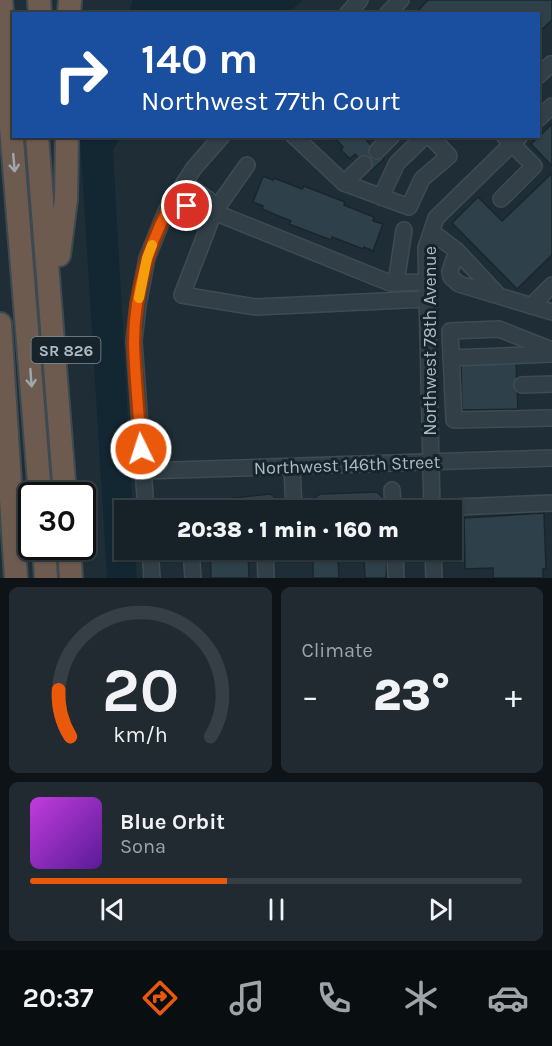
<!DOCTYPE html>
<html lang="en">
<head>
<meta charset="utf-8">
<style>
  body { margin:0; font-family:Karla,sans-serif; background:#202a30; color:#f1f3f6; height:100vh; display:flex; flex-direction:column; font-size:22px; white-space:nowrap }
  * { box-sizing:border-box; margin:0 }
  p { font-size:20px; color:#9ea4a8 }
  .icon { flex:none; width:33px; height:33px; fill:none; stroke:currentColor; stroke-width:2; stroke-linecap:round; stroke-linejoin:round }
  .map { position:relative; height:578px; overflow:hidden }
  .panel { display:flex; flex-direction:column; gap:9px; padding:9px; background:#0d1316; flex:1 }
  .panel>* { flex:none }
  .hud { position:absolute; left:12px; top:12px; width:528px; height:126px; border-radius:0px; box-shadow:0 2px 4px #0004,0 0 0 2px #363f45; background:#1a4fa0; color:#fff; overflow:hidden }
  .speed { position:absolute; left:18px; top:482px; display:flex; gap:12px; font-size:30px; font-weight:700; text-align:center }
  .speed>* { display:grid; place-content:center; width:78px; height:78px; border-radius:50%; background:#172228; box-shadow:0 2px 4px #0004,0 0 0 2px #363f45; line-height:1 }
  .speed .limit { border:3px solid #111; border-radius:9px; background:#fff; color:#111 }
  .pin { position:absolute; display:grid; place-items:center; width:51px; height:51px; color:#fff; margin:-26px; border:3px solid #fff; border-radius:50%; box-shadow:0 2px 6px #0007 }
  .me { position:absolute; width:66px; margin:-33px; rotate:356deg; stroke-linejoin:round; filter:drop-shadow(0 0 4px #0008) }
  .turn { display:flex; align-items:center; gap:21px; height:126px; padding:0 30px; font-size:27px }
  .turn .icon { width:78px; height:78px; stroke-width:2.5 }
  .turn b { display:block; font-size:42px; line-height:51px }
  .big { font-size:45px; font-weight:800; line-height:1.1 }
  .panel .widget { flex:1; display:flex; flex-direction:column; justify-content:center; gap:9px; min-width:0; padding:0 21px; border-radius:9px; background:#202a30 }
  .panel .dial { align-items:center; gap:0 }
  .dial svg { height:156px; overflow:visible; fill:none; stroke:#363f45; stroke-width:7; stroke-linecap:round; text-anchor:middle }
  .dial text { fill:#f1f3f6; stroke:none }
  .song { display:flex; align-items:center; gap:18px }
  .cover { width:72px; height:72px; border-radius:9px; background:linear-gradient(135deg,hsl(290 70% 55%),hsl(270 70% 35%)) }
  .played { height:6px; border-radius:3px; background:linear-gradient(90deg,#ea580c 40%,#363f45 40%) }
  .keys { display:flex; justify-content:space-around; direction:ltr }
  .heat { display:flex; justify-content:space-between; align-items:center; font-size:33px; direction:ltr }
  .panel .tiles { flex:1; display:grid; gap:9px; grid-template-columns:1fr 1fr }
  .widget:last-child { grid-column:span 2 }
  .trip { position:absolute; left:114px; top:500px; width:348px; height:60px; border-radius:0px; background:#172228; box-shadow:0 2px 4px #0004,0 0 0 2px #363f45; font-weight:800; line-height:60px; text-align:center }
  .tabs { display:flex; height:96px; justify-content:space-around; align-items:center; background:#090e10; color:#9ea4a8 }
  .tabs .icon { width:42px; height:42px }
  .tabs .selected { color:#ea580c }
  .tabs b { font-size:27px; color:#f1f3f6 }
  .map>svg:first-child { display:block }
  .water { fill:#132733 }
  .building { fill:#2e404a; stroke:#1a262d; stroke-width:1.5 }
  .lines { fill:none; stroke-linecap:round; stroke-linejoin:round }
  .minor-casing { stroke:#3f4b53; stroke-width:18 }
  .highway-casing { stroke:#3d4a51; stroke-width:26 }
  .minor { stroke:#323f47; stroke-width:15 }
  .highway { stroke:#6d5b4f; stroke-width:22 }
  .oneway { stroke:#9fa8ad }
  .route-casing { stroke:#983908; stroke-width:15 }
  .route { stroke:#ea580c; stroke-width:10 }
  .slow { stroke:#f59e0b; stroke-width:10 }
  .labels { text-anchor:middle; stroke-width:6; stroke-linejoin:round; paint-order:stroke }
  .shield { fill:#18242b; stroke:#808e96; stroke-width:1.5 }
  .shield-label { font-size:16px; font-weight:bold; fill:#acbbc4 }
  .street-label { font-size:18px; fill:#acbbc4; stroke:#18242b }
</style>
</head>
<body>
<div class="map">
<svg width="552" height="578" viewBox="0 0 552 578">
  <rect width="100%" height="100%" fill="#1f2e36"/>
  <g class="water">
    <path d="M133,0H303L288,13H128Z"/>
    <path d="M80,137H121L113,150L133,510H124V549H135L137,578H107Z"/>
  </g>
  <g class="building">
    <path d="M428,0H552V20L538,33V14H415Z"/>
    <path d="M552,124V166L531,144Z"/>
    <path d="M333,136H371L367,141L384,159L371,171L355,154L350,159L341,150L343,147Z"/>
    <path d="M552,173V255L517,289L452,223L478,197L502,221Z"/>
    <path d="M263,176L273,180L274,178L302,189L304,186L345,202L344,205L374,217L373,221L383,224L373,251L364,247L363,249L332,237L331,240L289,224L291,221L262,209L263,206L253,202Z"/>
    <path d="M516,361L518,409L462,410L461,363Z"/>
    <path d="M377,492L383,498V510H312L311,501L320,494Z"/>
    <path d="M270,494L279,500L282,510H228L233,498Z"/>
    <path d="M544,513L546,569H543V578H493V568L465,569L464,518Z"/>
    <path d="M210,549H248L249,578H211Z"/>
    <path d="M387,558L386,578H365L364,559Z"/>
    <path d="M338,560L339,578H313V561Z"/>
  </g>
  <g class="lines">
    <defs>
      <g id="minor">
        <path d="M347,14L360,0"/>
        <path d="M387,14L401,0"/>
        <path d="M538,76L551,64"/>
        <path d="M538,119L552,106"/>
        <path d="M294,136L344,183L409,207L422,179L449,156L430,136"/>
        <path d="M377,151L392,136"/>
        <path d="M184,183L209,200L214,212"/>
        <path d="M344,183L364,164"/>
        <path d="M381,197L397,163L425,136"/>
        <path d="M175,198L200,213L214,212L247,165"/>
        <path d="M501,199L534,166L504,136"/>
        <path d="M432,232L457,251"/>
        <path d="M396,283L404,230"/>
        <path d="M498,295L457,251L450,271L451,277L459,284L552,312"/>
        <path d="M426,299L256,307L182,295L214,212L390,283L426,282"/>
        <path d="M531,306L552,285"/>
        <path d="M552,350L499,329L450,331L454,420L552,418"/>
        <path d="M451,358L552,354"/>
        <path d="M522,385L552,384"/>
        <path d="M292,467L294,510"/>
        <path d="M142,471L552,458"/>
        <path d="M392,490L393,510"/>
        <path d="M432,508L552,503"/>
        <path d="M146,510L134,341L138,305L147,258L166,211L194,168L222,136"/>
        <path d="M189,510L220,507"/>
        <path d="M432,510L426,248L436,218L520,136"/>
        <path d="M150,549L152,578"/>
        <path d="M191,549L193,578"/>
        <path d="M265,549L266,578"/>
        <path d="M395,549L396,578"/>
        <path d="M433,549L434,578"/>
      </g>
      <g id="highway">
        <path d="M1,0L40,495"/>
        <path d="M39,0L40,14"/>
        <path d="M69,14L70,0"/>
        <path d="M37,136L65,495"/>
        <path d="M59,255L66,199L67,136"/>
        <path d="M0,324L16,578"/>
        <path d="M44,546L46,578"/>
        <path d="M69,546L71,578"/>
      </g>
    </defs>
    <use href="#minor" class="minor-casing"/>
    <use href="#highway" class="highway-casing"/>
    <use href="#minor" class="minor"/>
    <use href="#highway" class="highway"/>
  </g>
  <defs><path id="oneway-shaft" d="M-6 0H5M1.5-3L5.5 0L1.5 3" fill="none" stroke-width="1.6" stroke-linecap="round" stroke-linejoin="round" transform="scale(1.5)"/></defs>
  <g class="oneway">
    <use href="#oneway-shaft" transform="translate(14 163) rotate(85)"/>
    <use href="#oneway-shaft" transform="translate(31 378) rotate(86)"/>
  </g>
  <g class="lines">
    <defs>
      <path id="route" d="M141,449C139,414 135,379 134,343C134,296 149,238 175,198L187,206"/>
    </defs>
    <use href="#route" class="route-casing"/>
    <use href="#route" class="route"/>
    <path class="slow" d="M139,298L147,258L152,245"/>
  </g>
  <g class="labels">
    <rect class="shield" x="31.5" y="337" width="69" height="26" rx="4.5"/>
    <g class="shield-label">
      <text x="66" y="356">SR 826</text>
    </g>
    <g class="street-label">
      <text transform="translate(430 341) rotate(-90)" y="6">Northwest 78th Avenue</text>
      <text transform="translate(347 465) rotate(-2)" y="6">Northwest 146th Street</text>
    </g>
  </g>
</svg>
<div class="speed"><div class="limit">30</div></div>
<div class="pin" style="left:187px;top:206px;background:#d93025"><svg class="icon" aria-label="arrive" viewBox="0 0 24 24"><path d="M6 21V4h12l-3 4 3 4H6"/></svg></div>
<svg class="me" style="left:141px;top:449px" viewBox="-20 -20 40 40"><circle r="17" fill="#ea580c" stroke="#fff" stroke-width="3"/><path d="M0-11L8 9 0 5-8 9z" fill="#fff"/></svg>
<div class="trip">20:38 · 1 min · 160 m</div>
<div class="hud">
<div class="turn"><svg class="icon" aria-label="right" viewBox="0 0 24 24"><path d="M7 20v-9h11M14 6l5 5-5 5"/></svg><div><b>140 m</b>Northwest 77th Court</div></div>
</div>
</div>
<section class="panel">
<div class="tiles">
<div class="widget dial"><svg viewBox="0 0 100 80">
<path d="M14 69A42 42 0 1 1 86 69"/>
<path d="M14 69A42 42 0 0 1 8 45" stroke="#ea580c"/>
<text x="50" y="56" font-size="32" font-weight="700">20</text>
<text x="50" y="72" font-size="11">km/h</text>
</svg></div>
<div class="widget"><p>Climate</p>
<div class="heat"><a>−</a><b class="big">23°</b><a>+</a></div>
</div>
<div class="widget">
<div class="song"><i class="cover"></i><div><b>Blue Orbit</b><p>Sona</p></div></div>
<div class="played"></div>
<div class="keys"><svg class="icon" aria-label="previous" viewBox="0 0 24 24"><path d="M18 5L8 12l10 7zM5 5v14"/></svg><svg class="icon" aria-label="pause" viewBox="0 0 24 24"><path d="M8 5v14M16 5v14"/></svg><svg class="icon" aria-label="next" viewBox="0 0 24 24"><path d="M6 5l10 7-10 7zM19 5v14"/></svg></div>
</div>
</div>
</section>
<nav class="tabs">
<b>20:37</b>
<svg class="icon selected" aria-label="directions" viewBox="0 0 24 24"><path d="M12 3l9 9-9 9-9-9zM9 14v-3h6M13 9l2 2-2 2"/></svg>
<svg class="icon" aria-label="music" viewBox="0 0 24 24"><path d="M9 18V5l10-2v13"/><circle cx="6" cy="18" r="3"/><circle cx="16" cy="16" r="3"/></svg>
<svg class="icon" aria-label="phone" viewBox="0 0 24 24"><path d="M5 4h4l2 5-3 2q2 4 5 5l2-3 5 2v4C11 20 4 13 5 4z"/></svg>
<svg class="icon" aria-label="climate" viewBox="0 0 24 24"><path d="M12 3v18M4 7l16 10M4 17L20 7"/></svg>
<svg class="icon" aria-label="car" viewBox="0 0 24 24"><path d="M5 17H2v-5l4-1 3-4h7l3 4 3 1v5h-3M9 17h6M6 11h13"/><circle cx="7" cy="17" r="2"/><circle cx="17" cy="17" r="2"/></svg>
</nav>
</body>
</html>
